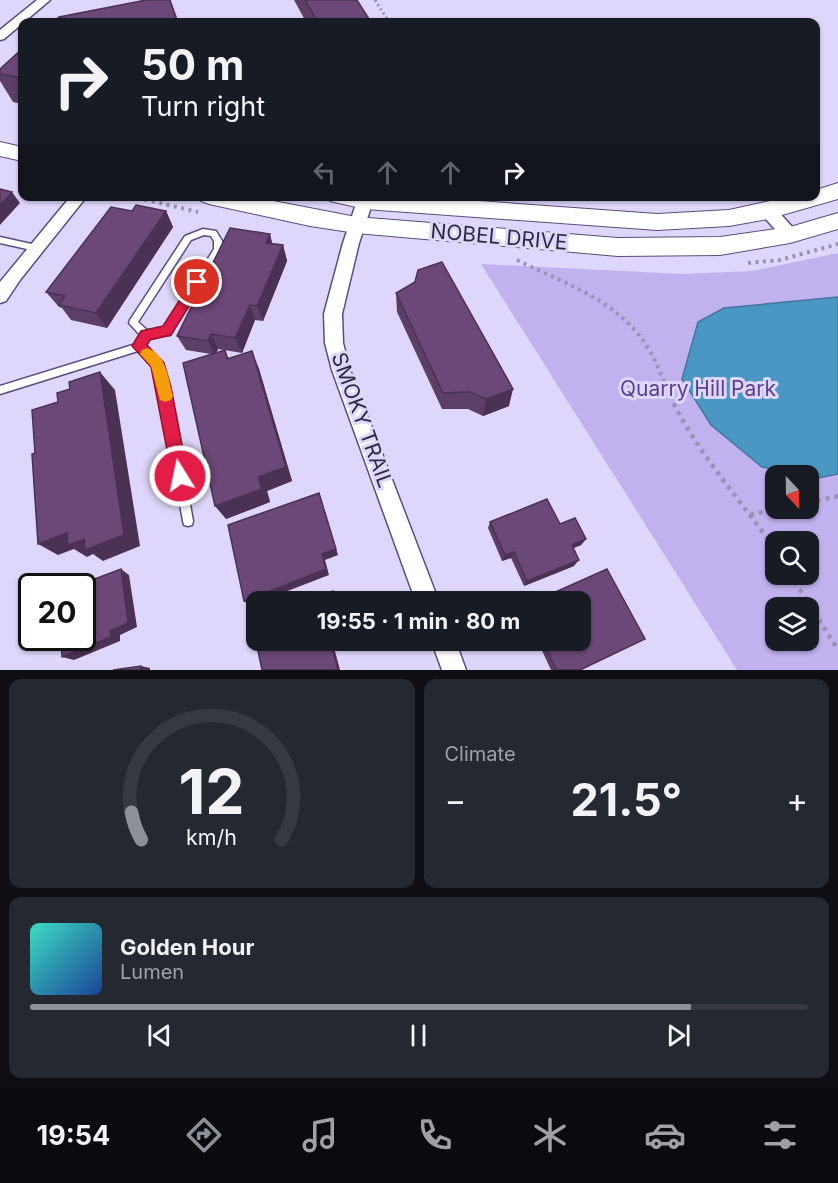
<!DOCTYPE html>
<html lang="en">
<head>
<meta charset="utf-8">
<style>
  body { margin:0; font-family:Inter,sans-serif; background:#242831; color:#f1f3f6; height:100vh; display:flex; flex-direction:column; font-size:22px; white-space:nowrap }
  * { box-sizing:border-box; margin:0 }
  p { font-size:20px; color:#9ea1a6 }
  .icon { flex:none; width:33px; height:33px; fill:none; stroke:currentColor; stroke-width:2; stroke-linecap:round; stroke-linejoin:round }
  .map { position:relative; height:670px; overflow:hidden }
  .sheet { display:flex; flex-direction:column; gap:9px; padding:9px; background:#0d0f14; flex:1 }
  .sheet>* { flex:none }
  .banner { position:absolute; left:18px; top:18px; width:802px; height:183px; border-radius:12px; box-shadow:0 2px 4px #0004; background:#171b24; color:#f1f3f6; overflow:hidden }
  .needle { width:39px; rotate:158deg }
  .fabs { position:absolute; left:765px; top:465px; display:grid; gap:12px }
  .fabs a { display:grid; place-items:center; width:54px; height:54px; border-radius:12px; background:#171b24; box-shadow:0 2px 4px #0004; font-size:30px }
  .speed { position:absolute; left:18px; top:573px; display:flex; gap:12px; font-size:30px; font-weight:700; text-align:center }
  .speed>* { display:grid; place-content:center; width:78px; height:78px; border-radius:50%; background:#171b24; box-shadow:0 2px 4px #0004; line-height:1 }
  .speed .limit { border:3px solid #111; border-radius:9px; background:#fff; color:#111 }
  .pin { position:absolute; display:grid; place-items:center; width:51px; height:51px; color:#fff; margin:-26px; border:3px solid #fff; border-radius:50%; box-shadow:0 2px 6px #0007 }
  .me { position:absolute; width:66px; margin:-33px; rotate:350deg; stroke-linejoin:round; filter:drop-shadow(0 0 4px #0008) }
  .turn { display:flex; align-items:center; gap:21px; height:126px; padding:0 24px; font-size:27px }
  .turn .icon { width:78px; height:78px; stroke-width:2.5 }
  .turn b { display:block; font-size:42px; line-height:51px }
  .lanes { display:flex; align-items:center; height:57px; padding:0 24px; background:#0003; justify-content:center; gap:30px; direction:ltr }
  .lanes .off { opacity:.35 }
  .big { font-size:45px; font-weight:700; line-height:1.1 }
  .sheet .widget { flex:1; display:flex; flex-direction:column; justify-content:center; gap:9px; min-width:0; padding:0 21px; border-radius:12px; background:#242831 }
  .sheet .dial { align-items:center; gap:0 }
  .dial svg { height:156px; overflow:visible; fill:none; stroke:#363941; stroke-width:7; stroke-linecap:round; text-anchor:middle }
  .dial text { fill:#f1f3f6; stroke:none }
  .song { display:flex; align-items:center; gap:18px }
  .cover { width:72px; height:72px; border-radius:9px; background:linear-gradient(135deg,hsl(170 70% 55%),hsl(220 70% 35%)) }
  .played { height:6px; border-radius:3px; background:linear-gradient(90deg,#8c9099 85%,#363941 85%) }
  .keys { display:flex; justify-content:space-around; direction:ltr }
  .heat { display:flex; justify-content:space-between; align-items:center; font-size:33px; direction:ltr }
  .sheet .tiles { flex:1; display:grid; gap:9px; grid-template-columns:1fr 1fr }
  .widget:last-child { grid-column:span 2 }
  .trip { position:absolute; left:246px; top:591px; width:345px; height:60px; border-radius:12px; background:#171b24; box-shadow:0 2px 4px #0004; font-weight:700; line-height:60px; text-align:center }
  .dock { display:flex; height:96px; justify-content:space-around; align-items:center; background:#090b0e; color:#9ea1a6 }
  .dock .icon { width:42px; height:42px }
  .dock .selected { color:#8c9099 }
  .dock b { font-size:27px; color:#f1f3f6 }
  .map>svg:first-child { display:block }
  .green { fill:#c1b1ef; fill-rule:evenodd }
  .water { fill:#4b97c3; stroke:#43769c; stroke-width:1.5 }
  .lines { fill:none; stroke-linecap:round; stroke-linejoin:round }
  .lane-casing { stroke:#5b4c80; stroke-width:3 }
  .street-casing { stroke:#5b4c80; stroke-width:3 }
  .secondary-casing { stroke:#5b4c80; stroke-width:2 }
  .path-far2 { stroke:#9a92b1; stroke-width:3; stroke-dasharray:2 3; stroke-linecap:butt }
  .path-far1 { stroke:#9a92b1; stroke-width:4; stroke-dasharray:3 4.5; stroke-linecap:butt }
  .path { stroke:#9a92b1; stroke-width:4.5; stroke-dasharray:4 5; stroke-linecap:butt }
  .lane { fill:#fff; fill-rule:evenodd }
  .street { fill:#fff; fill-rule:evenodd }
  .secondary { fill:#fff; fill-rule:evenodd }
  .wall { fill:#5c3e67 }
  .shaded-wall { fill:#4b3254 }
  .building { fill:#6b4878; stroke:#4b3254; stroke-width:1.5 }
  .route { fill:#e11d48; stroke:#92132f; stroke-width:1.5 }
  .slow { fill:#f59e0b }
  .labels { text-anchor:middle; stroke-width:6; stroke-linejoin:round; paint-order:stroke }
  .street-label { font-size:21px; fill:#302a41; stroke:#dfd7fb }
  .park-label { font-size:21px; fill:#5c4092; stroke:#dfd7fb }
</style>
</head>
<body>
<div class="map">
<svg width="838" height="670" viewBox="0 0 838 670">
  <rect width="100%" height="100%" fill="#dfd7fb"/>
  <path class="green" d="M838,253V670H737L481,264L682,274L752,271ZM776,476H808V508H776ZM776,542H808V574H776ZM776,608H808V640H776Z"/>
  <path class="water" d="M838,297V474L818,478L762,467L711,425L682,379L698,322L724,308Z"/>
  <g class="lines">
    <defs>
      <g id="lane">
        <path d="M203,229L216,231L222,241V249L170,335L148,337L144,346L160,360L169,387L193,521L192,525L188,526L184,525L183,521L159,387L153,365L138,351L0,394V386L136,344L140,335L129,323L130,320L185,236ZM204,235L211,236L214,241V249L164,329L147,330L138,322L191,240Z"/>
        <path d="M0,237L36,245L40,248L36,251L0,243Z"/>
      </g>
      <g id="street">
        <path d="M37,0H50L4,39L0,40V30Z"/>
        <path d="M71,196H87L20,280L6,301L0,303V282Z"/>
        <path d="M368,196L373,201L359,243L342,314L343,343L350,370L439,602H416L332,370L325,343L324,314L343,243L357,201L360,197Z"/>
        <path d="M768,205L774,207L796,231L798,235L796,239H784L762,215L760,211L762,207Z"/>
        <path d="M431,640H455L466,670H442Z"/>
      </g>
      <g id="secondary">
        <path d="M0,142L22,147V161L0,156Z"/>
        <path d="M838,183V199L768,219L729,226L657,230L365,209L330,201L327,196H410L657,214L729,210L792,196H816V190Z"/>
        <path d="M198,196H247L356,217L618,238L720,237L790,227L838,213V229L790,243L720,255L618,256L356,233L310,226L209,204L201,201Z"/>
      </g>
    </defs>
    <use href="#lane" class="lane-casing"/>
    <use href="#street" class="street-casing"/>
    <use href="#secondary" class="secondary-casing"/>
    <path class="path-far2" d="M375,0L389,22"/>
    <g class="path-far1">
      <path d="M130,196L198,212"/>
      <path d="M517,260C561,282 612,298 642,339C653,354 660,371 667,389"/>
      <path d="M748,263L780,260L838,244"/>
    </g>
    <g class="path">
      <path d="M666,387C692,448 739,497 776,551"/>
      <path d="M808,503L838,496"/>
      <path d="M750,515L778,508"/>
      <path d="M790,574L838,650"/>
    </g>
    <use href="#lane" class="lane"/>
    <use href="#street" class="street"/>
    <use href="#secondary" class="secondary"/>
  </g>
  <g class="wall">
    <path d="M294,0H357L371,22H306Z"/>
    <path d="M22,49V104L13,102L0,81V69Z"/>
    <path d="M132,211H166L173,227L107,328L71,320L62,308L59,307L46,292Z"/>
    <path d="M272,244L283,245L287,261L263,321L255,320L242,353L218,349L216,353L225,350L229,359L252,351L259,369L292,481L267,491L270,502L226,519L211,354L186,350L177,336Z"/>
    <path d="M396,293L509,406L483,416L468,409H442L397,312Z"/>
    <path d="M490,522L560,524L586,539L581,545L573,548L574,566L524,586L511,558L502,561L488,528Z"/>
    <path d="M537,640H580L581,670H551Z"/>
  </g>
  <g class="shaded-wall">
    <path d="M177,20V22H164Z"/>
    <path d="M12,192L20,203L0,225V205Z"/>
    <path d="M166,211L173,227L107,328L96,313Z"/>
    <path d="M270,234L274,250L266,243Z"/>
    <path d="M283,245L287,261L263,321L257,306Z"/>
    <path d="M250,305L255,320L242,353L235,338Z"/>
    <path d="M211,334L218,349L215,355L208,341Z"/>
    <path d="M252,351L259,369L292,481L267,491L270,502L226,519L215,506L258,477Z"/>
    <path d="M100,372L115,390L140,546L103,561L93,554L87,557L74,549L58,555L38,544L67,533L84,539Z"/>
    <path d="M513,389L509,406L483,416L486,399Z"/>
    <path d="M319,493L338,555L325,560L329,575L259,602H256L249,605L244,601Z"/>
    <path d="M586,539L581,545L567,551L572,545Z"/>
    <path d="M514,552L511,558L502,561L505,555Z"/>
    <path d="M579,560L574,566L524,586L527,581Z"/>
    <path d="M121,569L129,575L137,627L120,635V641L74,660L62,657Z"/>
    <path d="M330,640H332L340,670H338Z"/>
    <path d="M141,666L150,668V670H141Z"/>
  </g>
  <g class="building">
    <path d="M146,0H170L177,20L164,22H53L59,17Z"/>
    <path d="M305,0H357L371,22H318Z"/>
    <path d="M22,49V78L0,74V69Z"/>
    <path d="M0,189L12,192L0,205Z"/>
    <path d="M136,205L166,211L96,313L59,305L65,296L46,292L111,207L132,211Z"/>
    <path d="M230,228L270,234L266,243L283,245L257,306L250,305L235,338L211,334L208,341L177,336Z"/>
    <path d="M442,262L513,389L486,399L470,392L443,393L396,293L415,282L418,270Z"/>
    <path d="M225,350L227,359L252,351L286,467L258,477L262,489L215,506L183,363Z"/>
    <path d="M100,372L124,535L85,550L84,539L68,545L67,533L38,544L32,454L35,453L32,410L58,402L57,393L70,389L69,382Z"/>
    <path d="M319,493L336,549L322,554L326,569L244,601L228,525Z"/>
    <path d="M547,499L560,524L575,518L586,539L572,545L579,560L527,581L514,552L505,555L490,522Z"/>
    <path d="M121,569L128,623L110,631L111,637L62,657L61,638H82V586H76Z"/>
    <path d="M607,569L645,639L580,670H556L543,640H580V602H533Z"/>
    <path d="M333,591L336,602H306Z"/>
    <path d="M256,621V640H330L338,670H262L252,622Z"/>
    <path d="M141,666V670H113Z"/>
  </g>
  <path class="route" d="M197,277L204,282L171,335L150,340L147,345L164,363L171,387L188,476L185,482L180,484L174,482L172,476L151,367L132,346L141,331L163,326L193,279Z"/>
  <path class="slow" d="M147,348C167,355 168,378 173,396L171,400L165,402L160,400L151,366L140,354L142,350Z"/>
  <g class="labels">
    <g class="street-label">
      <text transform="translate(499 237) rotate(5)" y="7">NOBEL DRIVE</text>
      <text transform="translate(362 420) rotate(70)" y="7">SMOKY TRAIL</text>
    </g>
    <g class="park-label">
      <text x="698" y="396">Quarry Hill Park</text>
    </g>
  </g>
</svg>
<div class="fabs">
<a><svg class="needle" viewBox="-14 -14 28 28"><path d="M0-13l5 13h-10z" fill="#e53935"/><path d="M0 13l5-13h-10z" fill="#9ea1a6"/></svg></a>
<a><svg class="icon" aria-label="search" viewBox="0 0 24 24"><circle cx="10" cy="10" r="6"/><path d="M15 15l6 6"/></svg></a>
<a><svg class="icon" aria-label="layers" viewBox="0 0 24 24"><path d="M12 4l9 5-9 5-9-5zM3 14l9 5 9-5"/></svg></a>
</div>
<div class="speed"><div class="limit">20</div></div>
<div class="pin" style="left:197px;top:282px;background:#d93025"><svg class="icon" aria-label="arrive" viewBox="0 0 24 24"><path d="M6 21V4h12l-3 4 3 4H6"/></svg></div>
<svg class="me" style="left:180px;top:476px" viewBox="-20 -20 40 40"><circle r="17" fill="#e11d48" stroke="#fff" stroke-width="3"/><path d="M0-11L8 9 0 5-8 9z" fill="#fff"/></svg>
<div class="trip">19:55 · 1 min · 80 m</div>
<div class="banner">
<div class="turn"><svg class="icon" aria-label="right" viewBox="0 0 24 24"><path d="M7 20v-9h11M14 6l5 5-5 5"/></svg><div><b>50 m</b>Turn right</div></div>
<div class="lanes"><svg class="icon off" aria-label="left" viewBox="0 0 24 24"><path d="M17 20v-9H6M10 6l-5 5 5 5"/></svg><svg class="icon off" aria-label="ahead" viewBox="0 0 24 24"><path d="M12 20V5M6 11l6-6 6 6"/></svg><svg class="icon off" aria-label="ahead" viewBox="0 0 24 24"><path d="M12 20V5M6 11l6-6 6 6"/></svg><svg class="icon" aria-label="right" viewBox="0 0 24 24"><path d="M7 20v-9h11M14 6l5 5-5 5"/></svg></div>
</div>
</div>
<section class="sheet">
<div class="tiles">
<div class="widget dial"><svg viewBox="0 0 100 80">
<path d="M14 69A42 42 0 1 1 86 69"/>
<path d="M14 69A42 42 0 0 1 9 55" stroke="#8c9099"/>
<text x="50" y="56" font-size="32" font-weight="700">12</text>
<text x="50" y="72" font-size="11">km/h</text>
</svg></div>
<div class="widget"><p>Climate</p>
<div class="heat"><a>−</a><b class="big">21.5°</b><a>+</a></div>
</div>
<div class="widget">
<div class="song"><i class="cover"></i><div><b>Golden Hour</b><p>Lumen</p></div></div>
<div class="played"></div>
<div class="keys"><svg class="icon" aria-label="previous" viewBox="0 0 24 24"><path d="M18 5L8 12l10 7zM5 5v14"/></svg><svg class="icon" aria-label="pause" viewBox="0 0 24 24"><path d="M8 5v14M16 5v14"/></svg><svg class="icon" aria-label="next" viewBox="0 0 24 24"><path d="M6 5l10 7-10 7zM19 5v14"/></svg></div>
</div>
</div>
</section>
<nav class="dock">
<b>19:54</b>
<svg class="icon selected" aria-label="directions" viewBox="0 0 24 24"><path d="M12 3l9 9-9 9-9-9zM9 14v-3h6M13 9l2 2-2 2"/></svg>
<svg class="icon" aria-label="music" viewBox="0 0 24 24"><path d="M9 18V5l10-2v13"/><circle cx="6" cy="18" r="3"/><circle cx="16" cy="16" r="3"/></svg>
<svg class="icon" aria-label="phone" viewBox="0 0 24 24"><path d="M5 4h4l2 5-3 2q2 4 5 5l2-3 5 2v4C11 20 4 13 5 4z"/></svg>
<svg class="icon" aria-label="climate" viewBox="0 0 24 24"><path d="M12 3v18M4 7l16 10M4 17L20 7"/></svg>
<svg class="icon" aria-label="car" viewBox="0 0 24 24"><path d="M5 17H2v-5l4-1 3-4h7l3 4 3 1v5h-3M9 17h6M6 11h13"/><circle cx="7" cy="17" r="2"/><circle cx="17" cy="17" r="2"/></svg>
<svg class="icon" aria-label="filters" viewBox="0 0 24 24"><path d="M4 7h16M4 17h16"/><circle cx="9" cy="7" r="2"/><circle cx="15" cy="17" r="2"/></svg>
</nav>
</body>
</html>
